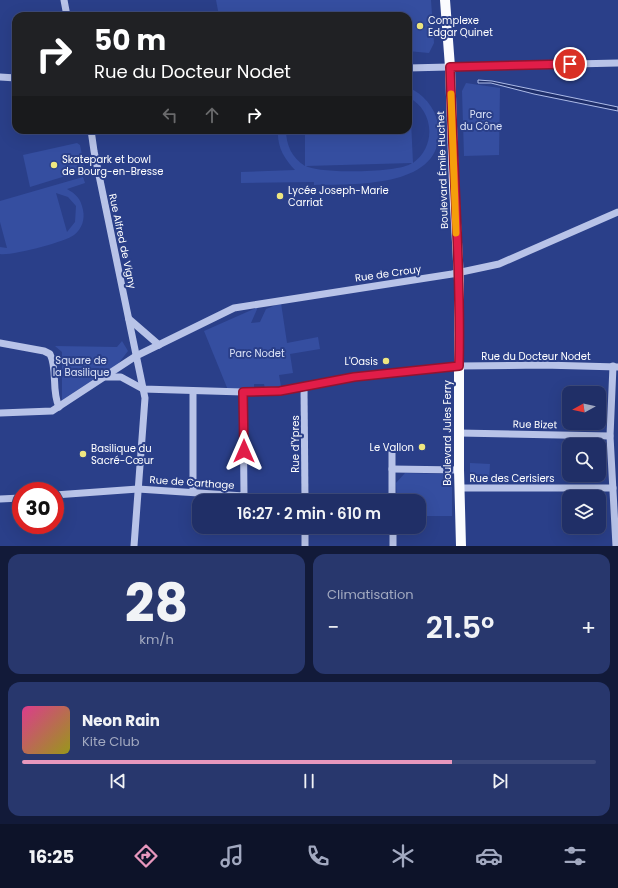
<!DOCTYPE html>
<html lang="fr">
<head>
<meta charset="utf-8">
<style>
  body { margin:0; font-family:Poppins,sans-serif; background:#28376d; color:#f1f3f6; height:100vh; display:flex; flex-direction:column; font-size:15px; white-space:nowrap }
  * { box-sizing:border-box; margin:0 }
  p { font-size:13px; color:#a2a9c0 }
  .icon { flex:none; width:22px; height:22px; fill:none; stroke:currentColor; stroke-width:2; stroke-linecap:round; stroke-linejoin:round }
  .map { position:relative; height:546px; overflow:hidden }
  .panel { display:flex; flex-direction:column; gap:8px; padding:8px; background:#121a39; flex:1 }
  .panel>* { flex:none }
  .hud { position:absolute; left:12px; top:12px; width:400px; height:122px; border-radius:12px; box-shadow:0 4px 16px #0002,0 0 0 1px #3d4a7b; background:#202124; color:#fff; overflow:hidden }
  .needle { width:26px; rotate:262deg }
  .fabs { position:absolute; left:562px; top:386px; display:grid; gap:8px }
  .fabs a { display:grid; place-items:center; width:44px; height:44px; border-radius:8px; background:#202f67; box-shadow:0 4px 16px #0002,0 0 0 1px #3d4a7b; font-size:20px }
  .speed { position:absolute; left:12px; top:482px; display:flex; gap:8px; font-size:20px; font-weight:700; text-align:center }
  .speed>* { display:grid; place-content:center; width:52px; height:52px; border-radius:50%; background:#202f67; box-shadow:0 4px 16px #0002,0 0 0 1px #3d4a7b; line-height:1 }
  .speed .limit { border:6px solid #d22; background:#fff; color:#111 }
  .pin { position:absolute; display:grid; place-items:center; width:34px; height:34px; color:#fff; margin:-17px; border:2px solid #fff; border-radius:50%; box-shadow:0 1px 4px #0007 }
  .me { position:absolute; width:44px; margin:-22px; rotate:0deg; stroke-linejoin:round; filter:drop-shadow(0 0 3px #0008) }
  .turn { display:flex; align-items:center; gap:14px; height:84px; padding:0 16px; font-size:18px }
  .turn .icon { width:52px; height:52px; stroke-width:2.5 }
  .turn b { display:block; font-size:28px; line-height:34px }
  .lanes { display:flex; align-items:center; height:38px; padding:0 16px; background:#0003; justify-content:center; gap:20px; direction:ltr }
  .lanes .off { opacity:.35 }
  .big { font-size:30px; font-weight:600; line-height:1.1 }
  .panel .widget { flex:1; display:flex; flex-direction:column; justify-content:center; gap:6px; min-width:0; padding:0 14px; border-radius:12px; background:#28376d }
  .panel .dial { align-items:center; gap:0 }
  .dial b { font-size:52px; line-height:1 }
  .song { display:flex; align-items:center; gap:12px }
  .cover { width:48px; height:48px; border-radius:6px; background:linear-gradient(135deg,hsl(330 70% 55%),hsl(60 70% 35%)) }
  .played { height:4px; border-radius:2px; background:linear-gradient(90deg,#e797bd 75%,#3d4a7b 75%) }
  .keys { display:flex; justify-content:space-around; direction:ltr }
  .heat { display:flex; justify-content:space-between; align-items:center; font-size:22px; direction:ltr }
  .panel .tiles { flex:1; display:grid; gap:8px; grid-template-columns:1fr 1fr }
  .widget:last-child { grid-column:span 2 }
  .trip { position:absolute; left:192px; top:494px; width:234px; height:40px; border-radius:12px; background:#202f67; box-shadow:0 4px 16px #0002,0 0 0 1px #3d4a7b; font-weight:600; line-height:40px; text-align:center }
  .dock { display:flex; height:64px; justify-content:space-around; align-items:center; background:#0d1329; color:#a2a9c0 }
  .dock .icon { width:28px; height:28px }
  .dock .on { color:#e797bd }
  .dock b { font-size:18px; color:#f1f3f6 }
  .map>svg:first-child { display:block }
  .green { fill:#354ea0; fill-rule:evenodd }
  .water { fill:#1e2e6a; stroke:#adbbe8 }
  .lines { fill:none; stroke-linecap:round; stroke-linejoin:round }
  .minor { stroke:#b8c3e8; stroke-width:7 }
  .major { stroke:#fafbfe; stroke-width:10 }
  .route-casing { stroke:#92132f; stroke-width:10 }
  .route { stroke:#e11d48; stroke-width:7 }
  .slow { stroke:#f59e0b; stroke-width:7 }
  .poi-dot { fill:#efe780; stroke:#2a3f89; stroke-width:1.5 }
  .labels { text-anchor:middle; stroke-width:4; stroke-linejoin:round; paint-order:stroke }
  .poi-label { font-size:10px; fill:#fff; stroke:#2a3f89; text-anchor:start }
  .park-label { font-size:10px; fill:#dbe2f7; stroke:#2a3f89 }
  .street-label { font-size:10px; fill:#fff; stroke:#2a3f89 }
</style>
</head>
<body>
<div class="map">
<svg width="618" height="546" viewBox="0 0 618 546">
  <rect width="100%" height="100%" fill="#2a3f89"/>
  <g class="green">
    <path d="M216,0H431L434,43L429,53L408,51V16H219Z"/>
    <path d="M466,83L500,88L499,155L464,156L462,91Z"/>
    <path d="M408,87C423,94 435,107 438,124C448,189 355,184 314,185V182L241,183V172L295,170C284,158 277,147 278,130H286C286,145 292,158 305,166V130H408V99H410L413,163C437,146 434,110 408,97ZM412,163C400,173 320,174 306,166Z"/>
    <path d="M77,143L80,145L85,170L30,187L23,155Z"/>
    <path d="M83,177L85,183L67,189C76,194 81,199 83,210C85,219 82,229 74,235C65,242 12,256 0,254V247L7,248L0,222V201ZM56,193L68,197L76,206L75,222L67,232Z"/>
    <path d="M281,303L287,343L318,337L320,349L290,354L293,373L279,375L281,386L265,389L264,384H254V389L228,390L204,331L258,307L251,323L260,322L266,309Z"/>
    <path d="M122,341L128,351L118,364L62,400V352L55,346L117,347Z"/>
    <path d="M470,463L490,464L489,481L473,480L470,476Z"/>
    <path d="M405,473L443,474L452,485V516H419V501H397L396,483Z"/>
  </g>
  <path class="water" d="M478,80L492,81L618,107V111L534,94L491,83H478Z"/>
  <g class="lines">
    <g class="minor">
      <path d="M64,0L67,16"/>
      <path d="M408,68L618,63"/>
      <path d="M0,77L16,78"/>
      <path d="M91,130L94,151L145,398L134,546"/>
      <path d="M129,319L159,345"/>
      <path d="M0,343L44,351L50,354C58,370 51,390 59,407"/>
      <path d="M613,366L610,436L616,546"/>
      <path d="M106,377H121L143,389L243,392L280,391L354,377L459,366L543,365L618,367"/>
      <path d="M304,387L305,501"/>
      <path d="M193,392V492"/>
      <path d="M0,413L52,411L136,356L234,308L452,274L499,264L618,212"/>
      <path d="M459,433L610,436"/>
      <path d="M392,449V501"/>
      <path d="M392,469L459,470"/>
      <path d="M459,488H613"/>
      <path d="M55,495L138,489L244,496L243,392"/>
      <path d="M0,499L21,498"/>
      <path d="M305,527V546"/>
      <path d="M393,527V546"/>
    </g>
    <path class="major" d="M445,0L450,67L454,185L459,280V470L461,546"/>
  </g>
  <g class="lines">
    <defs>
      <path id="route" d="M244,451L243,392L280,391L354,377L459,366C461,267 453,166 450,67L570,64"/>
    </defs>
    <use href="#route" class="route-casing"/>
    <use href="#route" class="route"/>
    <path class="slow" d="M451,94L456,233"/>
  </g>
  <g class="poi-dot">
    <circle cx="420" cy="26" r="4"/>
    <circle cx="54" cy="165" r="4"/>
    <circle cx="280" cy="196" r="4"/>
    <circle cx="386" cy="361" r="4"/>
    <circle cx="422" cy="447" r="4"/>
    <circle cx="83" cy="454" r="4"/>
  </g>
  <g class="labels">
    <g class="poi-label">
      <text x="428" y="24">Complexe<tspan x="428" dy="12">Edgar Quinet</tspan></text>
      <text x="62" y="163">Skatepark et bowl<tspan x="62" dy="12">de Bourg-en-Bresse</tspan></text>
      <text x="288" y="194">Lycée Joseph-Marie<tspan x="288" dy="12">Carriat</tspan></text>
      <text x="378" y="365" text-anchor="end">L'Oasis</text>
      <text x="414" y="451" text-anchor="end">Le Vallon</text>
      <text x="91" y="452">Basilique du<tspan x="91" dy="12">Sacré-Cœur</tspan></text>
    </g>
    <g class="park-label">
      <text x="481" y="118">Parc<tspan x="481" dy="12">du Cône</tspan></text>
      <text x="257" y="357">Parc Nodet</text>
      <text x="81" y="364">Square de<tspan x="81" dy="12">la Basilique</tspan></text>
    </g>
    <g class="street-label">
      <text transform="translate(442 170) rotate(-92)" y="4">Boulevard Émile Huchet</text>
      <text transform="translate(123 241) rotate(78)" y="4">Rue Alfred de Vigny</text>
      <text transform="translate(388 273) rotate(-8)" y="4">Rue de Crouy</text>
      <text x="536" y="360">Rue du Docteur Nodet</text>
      <text transform="translate(535 424) rotate(1)" y="4">Rue Bizet</text>
      <text transform="translate(447 433) rotate(-90)" y="4">Boulevard Jules Ferry</text>
      <text transform="translate(295 444) rotate(-90)" y="4">Rue d'Ypres</text>
      <text x="512" y="482">Rue des Cerisiers</text>
      <text transform="translate(192 482) rotate(4)" y="4">Rue de Carthage</text>
    </g>
  </g>
</svg>
<div class="fabs">
<a><svg class="needle" viewBox="-14 -14 28 28"><path d="M0-13l5 13h-10z" fill="#e53935"/><path d="M0 13l5-13h-10z" fill="#a2a9c0"/></svg></a>
<a><svg class="icon" aria-label="search" viewBox="0 0 24 24"><circle cx="10" cy="10" r="6"/><path d="M15 15l6 6"/></svg></a>
<a><svg class="icon" aria-label="layers" viewBox="0 0 24 24"><path d="M12 4l9 5-9 5-9-5zM3 14l9 5 9-5"/></svg></a>
</div>
<div class="speed"><div class="limit">30</div></div>
<div class="pin" style="left:570px;top:64px;background:#d93025"><svg class="icon" aria-label="arrive" viewBox="0 0 24 24"><path d="M6 21V4h12l-3 4 3 4H6"/></svg></div>
<svg class="me" style="left:244px;top:451px" viewBox="-20 -20 40 40"><path d="M0-17L14 15 0 8-14 15z" fill="#e11d48" stroke="#fff" stroke-width="4"/></svg>
<div class="trip">16:27 · 2 min · 610 m</div>
<div class="hud">
<div class="turn"><svg class="icon" aria-label="right" viewBox="0 0 24 24"><path d="M7 20v-9h11M14 6l5 5-5 5"/></svg><div><b>50 m</b>Rue du Docteur Nodet</div></div>
<div class="lanes"><svg class="icon off" aria-label="left" viewBox="0 0 24 24"><path d="M17 20v-9H6M10 6l-5 5 5 5"/></svg><svg class="icon off" aria-label="ahead" viewBox="0 0 24 24"><path d="M12 20V5M6 11l6-6 6 6"/></svg><svg class="icon" aria-label="right" viewBox="0 0 24 24"><path d="M7 20v-9h11M14 6l5 5-5 5"/></svg></div>
</div>
</div>
<section class="panel">
<div class="tiles">
<div class="widget dial"><b>28</b><p>km/h</p></div>
<div class="widget"><p>Climatisation</p>
<div class="heat"><a>−</a><b class="big">21.5°</b><a>+</a></div>
</div>
<div class="widget">
<div class="song"><i class="cover"></i><div><b>Neon Rain</b><p>Kite Club</p></div></div>
<div class="played"></div>
<div class="keys"><svg class="icon" aria-label="previous" viewBox="0 0 24 24"><path d="M18 5L8 12l10 7zM5 5v14"/></svg><svg class="icon" aria-label="pause" viewBox="0 0 24 24"><path d="M8 5v14M16 5v14"/></svg><svg class="icon" aria-label="next" viewBox="0 0 24 24"><path d="M6 5l10 7-10 7zM19 5v14"/></svg></div>
</div>
</div>
</section>
<nav class="dock">
<b>16:25</b>
<svg class="icon on" aria-label="directions" viewBox="0 0 24 24"><path d="M12 3l9 9-9 9-9-9zM9 14v-3h6M13 9l2 2-2 2"/></svg>
<svg class="icon" aria-label="music" viewBox="0 0 24 24"><path d="M9 18V5l10-2v13"/><circle cx="6" cy="18" r="3"/><circle cx="16" cy="16" r="3"/></svg>
<svg class="icon" aria-label="phone" viewBox="0 0 24 24"><path d="M5 4h4l2 5-3 2q2 4 5 5l2-3 5 2v4C11 20 4 13 5 4z"/></svg>
<svg class="icon" aria-label="climate" viewBox="0 0 24 24"><path d="M12 3v18M4 7l16 10M4 17L20 7"/></svg>
<svg class="icon" aria-label="car" viewBox="0 0 24 24"><path d="M5 17H2v-5l4-1 3-4h7l3 4 3 1v5h-3M9 17h6M6 11h13"/><circle cx="7" cy="17" r="2"/><circle cx="17" cy="17" r="2"/></svg>
<svg class="icon" aria-label="filters" viewBox="0 0 24 24"><path d="M4 7h16M4 17h16"/><circle cx="9" cy="7" r="2"/><circle cx="15" cy="17" r="2"/></svg>
</nav>
</body>
</html>
